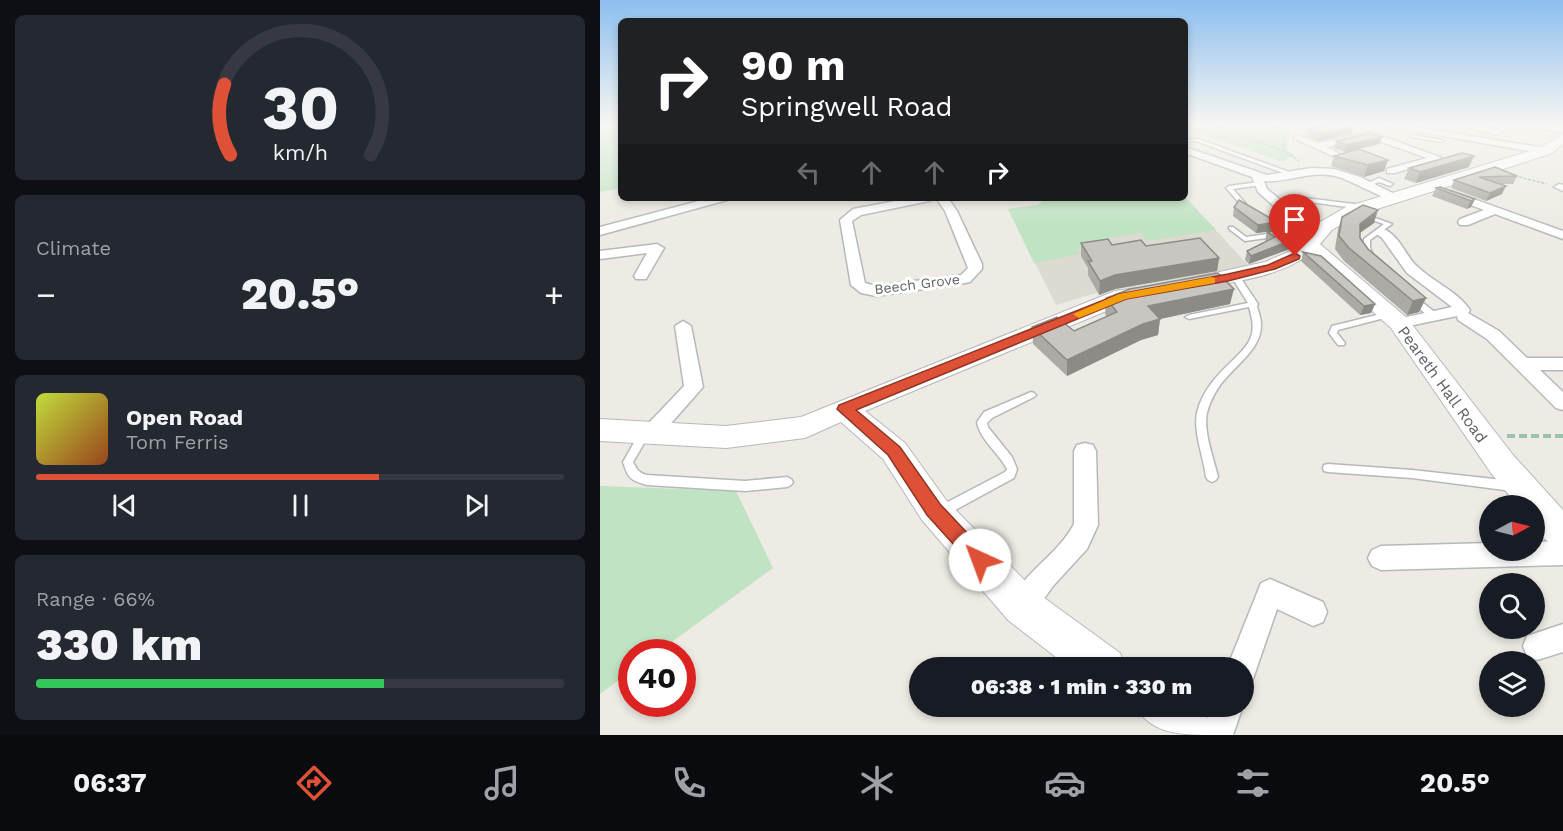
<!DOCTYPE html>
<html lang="en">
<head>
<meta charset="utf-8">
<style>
  body { margin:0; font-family:"Work Sans",sans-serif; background:#242831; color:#f1f3f6; height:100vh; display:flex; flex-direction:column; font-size:22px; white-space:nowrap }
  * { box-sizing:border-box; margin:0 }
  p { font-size:20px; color:#9ea1a6 }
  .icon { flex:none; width:33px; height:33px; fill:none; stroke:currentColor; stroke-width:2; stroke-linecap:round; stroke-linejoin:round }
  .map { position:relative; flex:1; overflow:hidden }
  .drawer { display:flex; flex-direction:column; gap:15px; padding:15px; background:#0d0f14; width:600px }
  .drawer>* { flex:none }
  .guide { position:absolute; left:18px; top:18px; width:570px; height:183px; border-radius:9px; box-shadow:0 3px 9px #0003; background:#202124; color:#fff; overflow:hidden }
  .needle { width:39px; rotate:83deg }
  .fabs { position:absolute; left:879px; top:495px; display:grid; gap:12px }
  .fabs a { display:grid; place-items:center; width:66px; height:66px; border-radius:50%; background:#171b24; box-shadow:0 3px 9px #0003; font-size:30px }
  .speed { position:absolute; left:18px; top:639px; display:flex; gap:12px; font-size:30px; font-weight:700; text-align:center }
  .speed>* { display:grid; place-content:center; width:78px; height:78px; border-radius:50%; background:#171b24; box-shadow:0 3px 9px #0003; line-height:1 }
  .speed .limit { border:9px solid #d22; background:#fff; color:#111 }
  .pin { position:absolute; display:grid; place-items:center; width:51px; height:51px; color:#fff; margin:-62px -26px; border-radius:50% 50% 50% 0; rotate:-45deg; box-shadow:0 0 6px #0007 }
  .pin .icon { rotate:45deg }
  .me { position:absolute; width:66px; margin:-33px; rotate:317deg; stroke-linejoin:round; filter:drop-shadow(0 0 4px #0008) }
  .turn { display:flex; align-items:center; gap:21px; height:126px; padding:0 24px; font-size:27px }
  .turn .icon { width:78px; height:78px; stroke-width:2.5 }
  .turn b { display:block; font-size:42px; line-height:51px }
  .lanes { display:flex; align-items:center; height:57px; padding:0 24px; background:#0003; justify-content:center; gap:30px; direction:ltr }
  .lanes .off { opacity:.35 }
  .big { font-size:45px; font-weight:800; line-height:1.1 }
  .drawer .tile { flex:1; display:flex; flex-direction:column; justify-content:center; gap:9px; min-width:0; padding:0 21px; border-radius:9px; background:#242831 }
  .drawer .dial { align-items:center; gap:0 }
  .dial svg { height:156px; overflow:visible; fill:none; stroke:#363941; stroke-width:7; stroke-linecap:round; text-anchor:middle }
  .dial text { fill:#f1f3f6; stroke:none }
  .song { display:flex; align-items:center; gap:18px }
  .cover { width:72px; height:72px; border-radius:9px; background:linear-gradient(135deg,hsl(70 70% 55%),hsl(20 70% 35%)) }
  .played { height:6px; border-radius:3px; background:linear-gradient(90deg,#de5137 65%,#363941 65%) }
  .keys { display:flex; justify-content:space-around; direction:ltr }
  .heat { display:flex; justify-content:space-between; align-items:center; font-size:33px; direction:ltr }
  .charge { height:9px; border-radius:4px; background:linear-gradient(90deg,#34c759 66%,#363941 0) }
  .trip { position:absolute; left:309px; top:657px; width:345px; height:60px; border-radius:30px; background:#171b24; box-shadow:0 3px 9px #0003; font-weight:800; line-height:60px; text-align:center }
  .menu { display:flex; height:96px; justify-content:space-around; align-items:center; background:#090b0e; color:#9ea1a6 }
  .menu .icon { width:42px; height:42px }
  .menu .selected { color:#de5137 }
  .menu b { font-size:27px; color:#f1f3f6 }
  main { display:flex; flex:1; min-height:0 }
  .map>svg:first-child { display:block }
  .education { fill:#dcdad1 }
  .green { fill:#c0e3c3 }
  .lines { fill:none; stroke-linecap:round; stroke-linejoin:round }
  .lane-casing { stroke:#b5b8bc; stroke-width:3 }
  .street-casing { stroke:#b5b8bc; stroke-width:3 }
  .secondary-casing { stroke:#b6b8be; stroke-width:2 }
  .path-far1 { stroke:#9ac3a9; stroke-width:1.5; stroke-dasharray:3 1.5; stroke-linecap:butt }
  .path { stroke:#9ac3a9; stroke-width:4; stroke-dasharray:8 4; stroke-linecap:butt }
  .lane { fill:#fff; fill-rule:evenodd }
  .street { fill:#fff; fill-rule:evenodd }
  .secondary { fill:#fff; fill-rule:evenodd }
  .wall { fill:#acaaa5 }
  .shaded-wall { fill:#8c8b86 }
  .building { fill:#c8c6c0; stroke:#8c8b86; stroke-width:1.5 }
  .route { fill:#de5137; stroke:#903524; stroke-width:1.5 }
  .slow { fill:#f59e0b }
  .labels { text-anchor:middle; stroke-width:6; stroke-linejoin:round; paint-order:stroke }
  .far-street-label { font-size:14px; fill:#5b5e62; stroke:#fff }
  .street-label { font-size:16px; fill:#5b5e62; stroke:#fff }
</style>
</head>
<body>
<main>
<section class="drawer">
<div class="tile dial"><svg viewBox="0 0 100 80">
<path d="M14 69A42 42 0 1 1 86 69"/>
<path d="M14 69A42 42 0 0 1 11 33" stroke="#de5137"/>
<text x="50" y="56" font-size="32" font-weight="700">30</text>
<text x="50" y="72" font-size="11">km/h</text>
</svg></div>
<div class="tile"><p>Climate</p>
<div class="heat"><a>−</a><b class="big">20.5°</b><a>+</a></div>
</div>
<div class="tile">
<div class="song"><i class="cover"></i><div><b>Open Road</b><p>Tom Ferris</p></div></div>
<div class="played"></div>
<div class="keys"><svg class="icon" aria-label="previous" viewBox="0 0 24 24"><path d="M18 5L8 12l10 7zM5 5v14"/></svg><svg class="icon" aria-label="pause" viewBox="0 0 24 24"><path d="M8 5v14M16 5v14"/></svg><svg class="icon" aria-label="next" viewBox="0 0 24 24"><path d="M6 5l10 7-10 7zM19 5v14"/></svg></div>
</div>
<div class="tile"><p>Range · 66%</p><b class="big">330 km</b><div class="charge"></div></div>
</section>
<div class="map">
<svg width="963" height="735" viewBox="0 0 963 735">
  <rect width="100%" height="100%" fill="#edebe3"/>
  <path class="education" d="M585,197L650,267L496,293L456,305L408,209L437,205L448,198Z"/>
  <g class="green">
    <path d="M0,124H21V188L0,192Z"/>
    <path d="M676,124L690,129L687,150L694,155L683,162L608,136L585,125Z"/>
    <path d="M585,197L616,230L547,241L540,233L501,239L477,249L480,254L434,263L408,209L437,205L448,198Z"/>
    <path d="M0,486L136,491L173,568L58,652H32L31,671L0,694Z"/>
  </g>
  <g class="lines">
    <defs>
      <g id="lane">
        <path d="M10,124H17L0,130V128Z"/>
        <path d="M813,135L842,140L844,141L842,142L811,137Z"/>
        <path d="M598,139L695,174L696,175L691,176L596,141L585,142V140Z"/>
        <path d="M779,178L793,184L790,186L779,182L767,187L764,185Z"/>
        <path d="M659,182L662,184L661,185L633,189L646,204L643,206L641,205L626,188L629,186Z"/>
        <path d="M689,196L762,205L765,207L762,209L687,199V197Z"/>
        <path d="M763,215H767L792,224L770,240V248L774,257L771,259C764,256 764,246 764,239L784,224L763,217Z"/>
        <path d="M629,227H633L646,237L709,228L712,230L709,232L645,241L629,229Z"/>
        <path d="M632,274H638L658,304L657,306C658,311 661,318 661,324C662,346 641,361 627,377C618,386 610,400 607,413C603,431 614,459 618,477L616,480L612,482L608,480L606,477C604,459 593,431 597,413C602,391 617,375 633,360C639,354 647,347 650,339C655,328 652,318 649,307L589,319L585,317L589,315L648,303L631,276Z"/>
        <path d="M811,298H817L837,314L838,316L837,318H831L811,302L810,300Z"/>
        <path d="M789,312L793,314L792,316L738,330L737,333L745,343L744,345H738L729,333L732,326Z"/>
        <path d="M431,392L434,393L436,395L434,397L392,418L387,423L388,427L412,457L417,469L414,478L346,515L342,516L338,515L336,511L338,507L405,472L407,469C399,453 380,440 377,422L384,412Z"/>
        <path d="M44,431L48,432L49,435L33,462C37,470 39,473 47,475L145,481L187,477L191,479L193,482L191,485L187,487L145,491L47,485C30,480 28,478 23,462L40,432Z"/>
        <path d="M728,464L812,470L912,481L916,483L918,486L916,489L912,491L812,478L728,472L724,471L723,468L724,465Z"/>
      </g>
      <g id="street">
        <path d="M776,124H797L945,148L950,151L945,154Z"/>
        <path d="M857,124H874L895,129L902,124H912L897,135Z"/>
        <path d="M931,124L963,126V132L935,127Z"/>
        <path d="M765,132H771L842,158L795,173H787V169L827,158L765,136Z"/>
        <path d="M758,134L763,137L761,139L727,147L740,154L735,157L693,138L698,135L719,143Z"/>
        <path d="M585,147L667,175L712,168L734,169L760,177L803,198L801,200C786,203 753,180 735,176C710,170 688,183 664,181L667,189L723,234L724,237L718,241L713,240L658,192L652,177L585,153Z"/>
        <path d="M959,184L963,185V191L954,187Z"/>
        <path d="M851,191L963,231V239L895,214L868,225H860L858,222L860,219L884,210L847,196V192Z"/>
        <path d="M110,198H129L127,200L0,235V227Z"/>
        <path d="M311,198H335L329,201L261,215L252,221L265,283L276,286L361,275L368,268L345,211L336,198H348L357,211L382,264V269L370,282L365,283L276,296L261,293L251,285L240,220L253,209Z"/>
        <path d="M780,228C800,233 804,256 819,268C835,283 857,291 870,310L868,313L899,331L927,358H963V370H940L963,392V410L956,408L887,339L858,320L857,316L799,328L793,326L791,323L793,320L852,307L807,273L782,238L774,232Z"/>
        <path d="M57,244L64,248L46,279H36L34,276L47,253L0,259V251Z"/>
        <path d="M83,321L91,326L103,387L58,438L51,441L44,438L41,433L44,428L84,386L75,326Z"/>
        <path d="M485,443L493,445L496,451L498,525L487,549L453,586L432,616L422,620L412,616L408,606C422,573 458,555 474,524V451L477,445Z"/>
        <path d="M963,541V565L781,570L772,566L768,558L772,550L781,546L890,543V550H934V542Z"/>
        <path d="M670,579L723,602L727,612L723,622L713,626L677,609L653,679L644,682V668H627L661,583Z"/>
        <path d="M963,624V652L937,660L927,656L923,646L927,636Z"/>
        <path d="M612,706H643L633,735H601Z"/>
      </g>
      <g id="secondary">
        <path d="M963,134V144L950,154L758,215L732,230L720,244L807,318L913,455L963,510V549C940,541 934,528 934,506H918L891,473L791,328L709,254C677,279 629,282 590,290L583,288L580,284L583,280L665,262L688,252L703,241L720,222L746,207L940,148Z"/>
        <path d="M537,288L545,289L548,294L545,299L528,302L265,411L305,443L346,500L436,592L520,653L526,668H470L408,620L322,520L283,459L241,422L205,438L126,448L0,441V419L126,426L201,417L515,291Z"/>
        <path d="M535,706C572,706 601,695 618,735C581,735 552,735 535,706Z"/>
      </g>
    </defs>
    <use href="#lane" class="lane-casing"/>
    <use href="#street" class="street-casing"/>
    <use href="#secondary" class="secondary-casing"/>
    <g class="path-far1">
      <path d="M610,124L686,152L699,161"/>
      <path d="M663,124L686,131L683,151"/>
      <path d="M915,176L947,184"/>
    </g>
    <path class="path" d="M907,436H963"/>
    <use href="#lane" class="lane"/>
    <use href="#street" class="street"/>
    <use href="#secondary" class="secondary"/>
  </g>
  <g class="wall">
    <path d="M709,129L752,133L719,141L707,136Z"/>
    <path d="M782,137L779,144L745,152L734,148L736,141Z"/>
    <path d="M734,156L788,160L784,171L764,177L731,166Z"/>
    <path d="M869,167L816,183L804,179L809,168Z"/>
    <path d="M895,167L917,176L913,184H900L902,194L886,201L851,188L854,180Z"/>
    <path d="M836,188L875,199L871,207L867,209L832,196Z"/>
    <path d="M634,207L677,222L675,231L656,233L633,216Z"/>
    <path d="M742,217L774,223L760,233V238L768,249L826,298L819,312L807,315L744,261L735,249L738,229Z"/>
    <path d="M667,232L696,243L687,250L649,264L645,260L647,251L666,241L665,240Z"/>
    <path d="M481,243L546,246L619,258L617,271L515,289L499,295L488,275V268L481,256Z"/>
    <path d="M703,252L775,304L771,313L760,315L701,261Z"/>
    <path d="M506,298L630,304L560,319L558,335L541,340L467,376L433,344L432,327L474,331L507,317L505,314Z"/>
  </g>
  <g class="shaded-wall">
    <path d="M754,126L752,133L719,141L721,134Z"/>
    <path d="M782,137L779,144L745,152L747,145Z"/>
    <path d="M874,156L869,167L816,183L820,172Z"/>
    <path d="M788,160L784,171L764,177L768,165Z"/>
    <path d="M906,186L902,194L886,201L890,193Z"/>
    <path d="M875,199L871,207L867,209L871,201Z"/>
    <path d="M778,210L774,223L755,236L760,224Z"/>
    <path d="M677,222L675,231L656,233L658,225Z"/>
    <path d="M699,235L696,243L687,250L649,264L651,256Z"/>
    <path d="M619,258L617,271L515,289L499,295L500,281L515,275Z"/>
    <path d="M634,289L630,304L560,319L558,335L541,340L467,376V360L548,306Z"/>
    <path d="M826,298L819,312L807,315L813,301Z"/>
    <path d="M775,304L771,313L760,315L764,306Z"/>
  </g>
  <g class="building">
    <path d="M731,124H749L754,126L721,134L709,129Z"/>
    <path d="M769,133L782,137L747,145L736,141Z"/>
    <path d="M759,149L788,160L768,165L734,156Z"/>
    <path d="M862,153L874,156L820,172L809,168Z"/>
    <path d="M895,167L917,176L879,177L906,186L890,193L854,180Z"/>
    <path d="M840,187L875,199L871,201L836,188Z"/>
    <path d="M639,200L677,222L658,225L634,207Z"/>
    <path d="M763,205L778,210L760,224V238L768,249L826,298L813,301L749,248L739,236L742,217Z"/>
    <path d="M689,229L699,235L689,241L651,256L647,251L675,237L667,232Z"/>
    <path d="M600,238L619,258L515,275L500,281L488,261H492L481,243L508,239L512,245L541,240L546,246Z"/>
    <path d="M703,252L721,256L775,304L764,306Z"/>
    <path d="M618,273L634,289L548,306L560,319L543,324L467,360L432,327L457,317L474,331L517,312L506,298L530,289Z"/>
  </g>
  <linearGradient id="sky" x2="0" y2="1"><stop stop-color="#8dbfef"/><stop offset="0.55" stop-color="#f7f6f2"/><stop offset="1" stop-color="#f7f6f2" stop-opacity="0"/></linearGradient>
  <rect width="963" height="227" fill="url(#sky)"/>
  <path class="route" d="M695,253L700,256L699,259L675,269L628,281L526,299L256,410L300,447L340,504L387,554L390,560L387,566L380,569L373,566L327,515L288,455L237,409L239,405L519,294L628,274L668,265Z"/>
  <path class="slow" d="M611,277L615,278V283L526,299L479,318L473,314L519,294Z"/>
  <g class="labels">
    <g class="far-street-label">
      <text transform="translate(317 284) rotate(-7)" y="5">Beech Grove</text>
    </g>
    <g class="street-label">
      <text transform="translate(843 384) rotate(54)" y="6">Peareth Hall Road</text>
    </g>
  </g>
</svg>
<div class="fabs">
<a><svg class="needle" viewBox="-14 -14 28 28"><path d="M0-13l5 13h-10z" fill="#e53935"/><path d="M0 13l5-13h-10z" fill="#9ea1a6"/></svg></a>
<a><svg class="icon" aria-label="search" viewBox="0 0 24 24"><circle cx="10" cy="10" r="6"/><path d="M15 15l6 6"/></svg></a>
<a><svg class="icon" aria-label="layers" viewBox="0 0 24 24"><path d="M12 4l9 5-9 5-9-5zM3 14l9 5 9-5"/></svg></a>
</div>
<div class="speed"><div class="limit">40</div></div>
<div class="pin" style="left:695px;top:256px;background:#d93025"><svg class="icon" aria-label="arrive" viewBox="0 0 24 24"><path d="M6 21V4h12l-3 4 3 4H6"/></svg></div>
<svg class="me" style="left:380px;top:560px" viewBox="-20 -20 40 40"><circle r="19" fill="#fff"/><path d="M0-13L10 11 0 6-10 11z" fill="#de5137"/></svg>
<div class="trip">06:38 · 1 min · 330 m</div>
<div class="guide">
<div class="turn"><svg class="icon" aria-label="right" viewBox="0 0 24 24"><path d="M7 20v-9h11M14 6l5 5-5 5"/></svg><div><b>90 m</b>Springwell Road</div></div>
<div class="lanes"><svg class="icon off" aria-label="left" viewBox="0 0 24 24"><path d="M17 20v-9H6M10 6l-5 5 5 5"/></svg><svg class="icon off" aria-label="ahead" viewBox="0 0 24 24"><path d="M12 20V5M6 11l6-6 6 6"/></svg><svg class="icon off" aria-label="ahead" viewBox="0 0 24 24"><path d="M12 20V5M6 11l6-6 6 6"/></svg><svg class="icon" aria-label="right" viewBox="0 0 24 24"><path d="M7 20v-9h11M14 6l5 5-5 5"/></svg></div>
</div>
</div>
</main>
<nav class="menu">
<b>06:37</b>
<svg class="icon selected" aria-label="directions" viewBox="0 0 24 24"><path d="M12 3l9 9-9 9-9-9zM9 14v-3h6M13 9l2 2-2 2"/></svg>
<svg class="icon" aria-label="music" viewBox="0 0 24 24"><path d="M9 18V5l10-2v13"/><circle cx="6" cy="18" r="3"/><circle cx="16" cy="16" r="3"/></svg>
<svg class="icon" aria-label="phone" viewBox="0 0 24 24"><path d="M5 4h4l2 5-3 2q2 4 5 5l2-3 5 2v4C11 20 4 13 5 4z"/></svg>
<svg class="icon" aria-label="climate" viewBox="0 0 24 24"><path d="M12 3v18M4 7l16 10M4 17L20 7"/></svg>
<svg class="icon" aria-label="car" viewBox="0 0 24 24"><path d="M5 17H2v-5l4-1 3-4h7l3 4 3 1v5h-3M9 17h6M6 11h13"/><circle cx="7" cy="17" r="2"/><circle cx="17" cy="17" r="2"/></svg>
<svg class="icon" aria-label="filters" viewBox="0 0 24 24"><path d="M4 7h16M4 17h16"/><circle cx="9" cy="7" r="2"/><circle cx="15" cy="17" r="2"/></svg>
<b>20.5°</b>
</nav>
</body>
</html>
